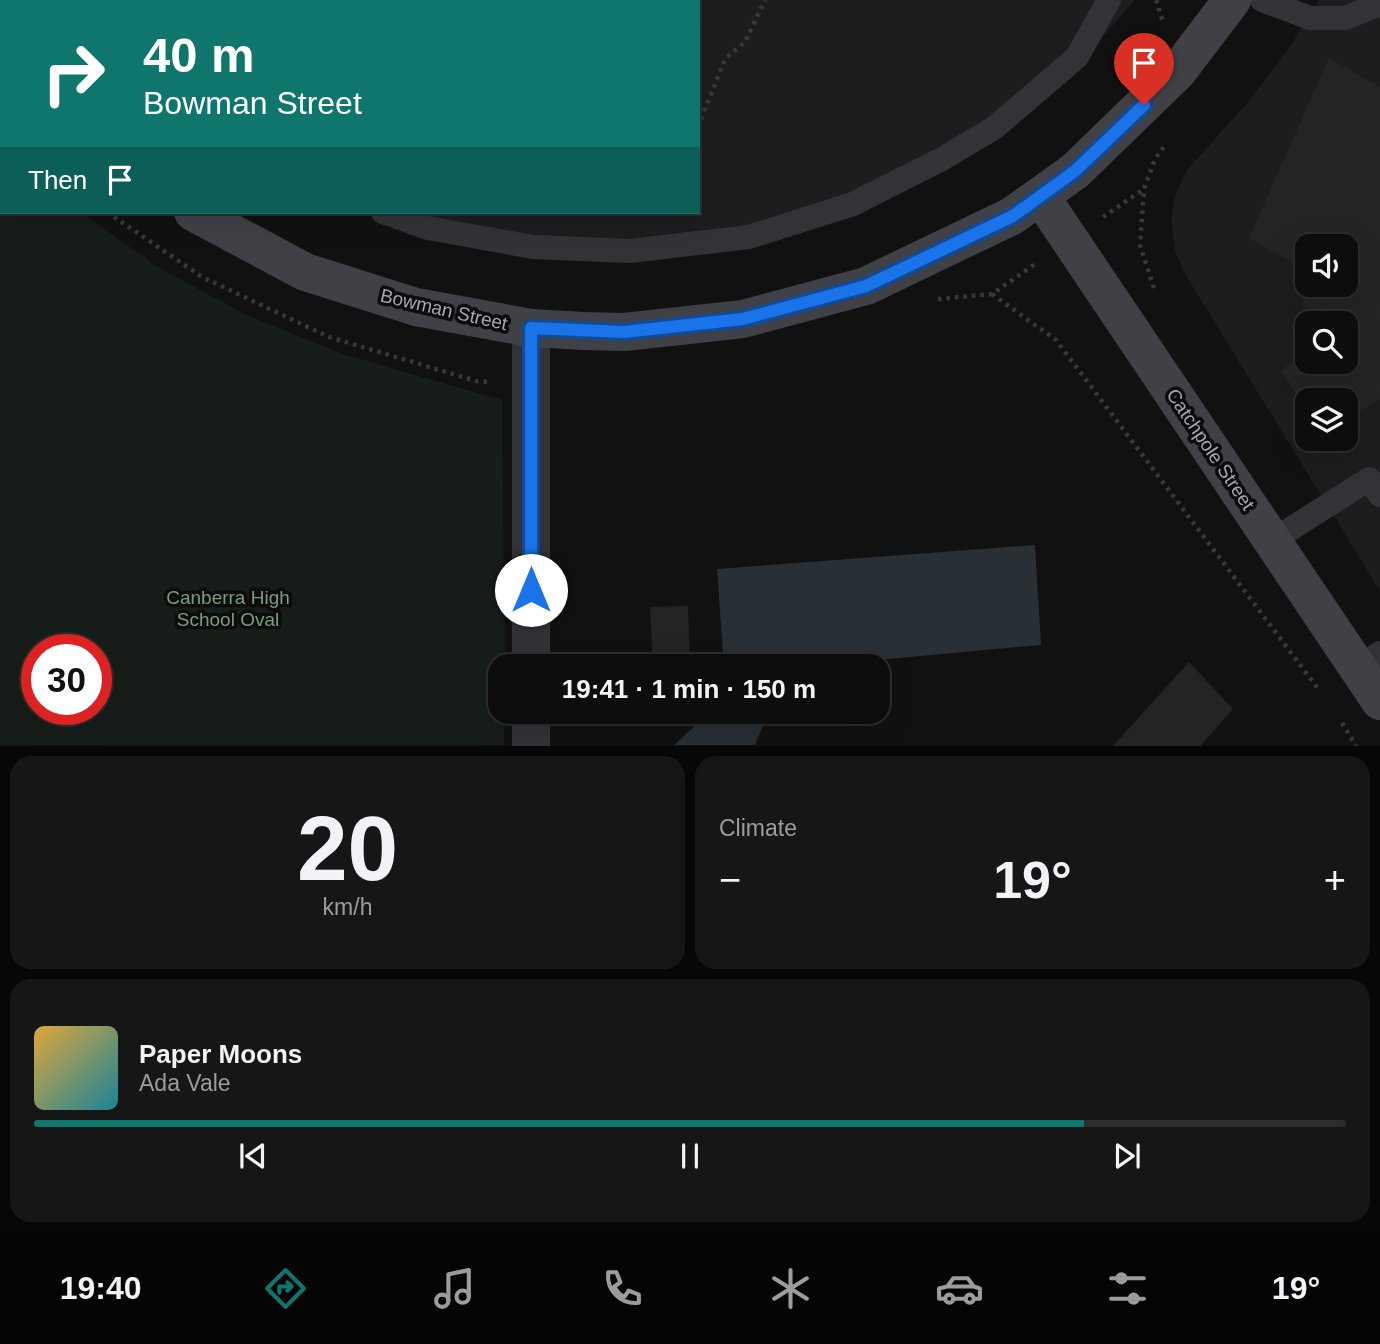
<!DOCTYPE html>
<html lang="en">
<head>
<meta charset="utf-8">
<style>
  body { margin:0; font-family:Arial,sans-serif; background:#161617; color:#f1f3f6; height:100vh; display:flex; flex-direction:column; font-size:26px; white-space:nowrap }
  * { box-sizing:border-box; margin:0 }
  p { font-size:23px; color:#9a9c9e }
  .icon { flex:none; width:38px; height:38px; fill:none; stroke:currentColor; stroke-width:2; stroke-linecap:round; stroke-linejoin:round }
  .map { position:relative; height:746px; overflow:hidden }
  .panel { display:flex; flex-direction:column; gap:10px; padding:10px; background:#070708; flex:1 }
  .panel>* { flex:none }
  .hud { position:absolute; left:0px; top:0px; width:700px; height:214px; box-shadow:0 7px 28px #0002,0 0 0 2px #2d2d2e; background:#0f766e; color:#fff; overflow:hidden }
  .fabs { position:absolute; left:1295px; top:234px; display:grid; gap:14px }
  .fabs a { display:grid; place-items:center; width:63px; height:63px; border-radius:14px; background:#0d0d0e; box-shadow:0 7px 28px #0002,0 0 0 2px #2d2d2e; font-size:35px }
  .speed { position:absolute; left:21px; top:634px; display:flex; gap:14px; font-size:35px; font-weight:700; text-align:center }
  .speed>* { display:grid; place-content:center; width:91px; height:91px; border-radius:50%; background:#0d0d0e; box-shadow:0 7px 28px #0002,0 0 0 2px #2d2d2e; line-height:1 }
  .speed .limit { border:10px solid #d22; background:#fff; color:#111 }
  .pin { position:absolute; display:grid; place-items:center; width:60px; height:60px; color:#fff; margin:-72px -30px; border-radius:50% 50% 50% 0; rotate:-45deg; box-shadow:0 0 7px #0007 }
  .pin .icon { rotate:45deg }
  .me { position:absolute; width:77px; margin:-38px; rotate:0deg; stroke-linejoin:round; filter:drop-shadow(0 0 5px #0008) }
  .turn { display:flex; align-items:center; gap:24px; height:147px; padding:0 28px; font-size:32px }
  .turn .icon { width:91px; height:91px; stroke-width:2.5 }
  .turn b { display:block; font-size:49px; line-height:60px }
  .then { display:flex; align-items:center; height:66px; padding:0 28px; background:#0003; gap:14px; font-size:26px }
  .big { font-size:52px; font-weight:700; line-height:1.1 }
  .panel .card { flex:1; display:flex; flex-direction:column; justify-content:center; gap:10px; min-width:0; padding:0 24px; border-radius:21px; background:#161617 }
  .panel .dial { align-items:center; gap:0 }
  .dial b { font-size:91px; line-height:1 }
  .song { display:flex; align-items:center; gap:21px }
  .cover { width:84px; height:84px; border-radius:10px; background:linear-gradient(135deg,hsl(40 70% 55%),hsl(190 70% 35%)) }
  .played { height:7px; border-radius:4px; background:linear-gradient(90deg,#0f766e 80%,#2d2d2e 80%) }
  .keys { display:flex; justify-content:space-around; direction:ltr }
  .heat { display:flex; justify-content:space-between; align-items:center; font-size:38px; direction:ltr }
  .panel .tiles { flex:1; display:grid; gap:10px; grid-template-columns:1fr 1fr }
  .card:last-child { grid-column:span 2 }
  .trip { position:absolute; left:488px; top:654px; width:402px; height:70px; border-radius:21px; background:#0d0d0e; box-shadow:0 7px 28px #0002,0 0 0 2px #2d2d2e; font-weight:700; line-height:70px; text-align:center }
  .tabs { display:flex; height:112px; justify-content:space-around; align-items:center; background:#050506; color:#9a9c9e }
  .tabs .icon { width:49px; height:49px }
  .tabs .selected { color:#0f766e }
  .tabs b { font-size:32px; color:#f1f3f6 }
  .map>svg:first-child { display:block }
  .built { fill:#1d1d1f; fill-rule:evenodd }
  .green { fill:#171d18; fill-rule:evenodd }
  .water { fill:#282f35 }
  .building { fill:#242426 }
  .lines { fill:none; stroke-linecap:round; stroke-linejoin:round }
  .path { stroke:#38393e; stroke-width:4.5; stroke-dasharray:3.5 5; stroke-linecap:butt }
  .lane { stroke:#323337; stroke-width:24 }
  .street { stroke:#323337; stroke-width:38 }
  .secondary { stroke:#404147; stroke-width:38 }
  .route-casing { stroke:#114b97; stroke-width:18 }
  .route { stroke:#1a73e8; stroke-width:12 }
  .labels { text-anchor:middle; stroke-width:7; stroke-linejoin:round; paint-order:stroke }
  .street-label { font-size:19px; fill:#a3a7b2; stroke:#0c0c0d }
  .park-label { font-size:19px; fill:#7a9d7d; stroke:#0c0c0d }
</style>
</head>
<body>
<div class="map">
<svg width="1380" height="746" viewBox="0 0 1380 746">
  <rect width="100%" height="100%" fill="#111112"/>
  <g class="built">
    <path d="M55,0H1134L1110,29L1068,71L921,176L694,249L397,224L362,212H698V2Z"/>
    <path d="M1319,0H1380V591L1185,274L1175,251L1171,218L1176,193L1187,170L1247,103L1291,45ZM1307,247H1346V285H1307ZM1307,324H1346V362H1307ZM1307,401H1346V439H1307Z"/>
  </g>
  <path class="green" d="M0,142L2,212H81L159,268L245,314L343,354L502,400L505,667H500V712H505L504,745H0ZM37,649H96V709H37Z"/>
  <g class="water">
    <path d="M1035,545L1041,645L802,667H724L717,569Z"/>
    <path d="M710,712H768L755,745H674Z"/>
  </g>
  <g class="building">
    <path d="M1329,58L1380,87V399L1346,419V401H1307V407L1280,371L1307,351V362H1346V324H1341L1302,305L1310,285H1346V247H1307V271L1249,238Z"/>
    <path d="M688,606L690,667H653L650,607Z"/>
    <path d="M1189,662L1233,709L1200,746H1113Z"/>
  </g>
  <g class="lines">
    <g class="path">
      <path d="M1156,0L1163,22"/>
      <path d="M0,122L2,124"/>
      <path d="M698,127L725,59L745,42L765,0"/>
      <path d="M107,212L202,277L329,337L476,381L489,382"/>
      <path d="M1103,217L1144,189"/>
      <path d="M1154,288L1140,245L1144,189L1155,159L1166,144"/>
      <path d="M992,294L1056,340L1319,690"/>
      <path d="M938,299L992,294L1038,262"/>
      <path d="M1342,723L1356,746"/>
    </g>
    <g class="lane">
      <path d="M62,0L63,2"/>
      <path d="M1262,0L1310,18H1345L1380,4"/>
      <path d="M383,212L428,228L533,247L630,251L749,237L853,204L942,159L994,128L1077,57L1109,0"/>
      <path d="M1272,541L1369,479L1380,495"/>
      <path d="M1357,668L1380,653"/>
    </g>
    <g class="street">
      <path d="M531,328V667"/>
      <path d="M531,712V746"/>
    </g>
    <g class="secondary">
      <path d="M0,57L2,58"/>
      <path d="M1041,197L1380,701"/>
      <path d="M193,212L305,272L416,307L531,328L583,331L624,332L743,319L866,286L1012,216L1075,171L1178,71L1232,0"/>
    </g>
  </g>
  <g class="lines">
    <defs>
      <path id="route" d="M531,590V328L624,332L743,319L866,286L1013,216L1075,171L1144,105"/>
    </defs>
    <use href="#route" class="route-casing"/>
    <use href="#route" class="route"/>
  </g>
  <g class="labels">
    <g class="street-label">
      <text transform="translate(444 309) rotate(13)" y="7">Bowman Street</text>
      <text transform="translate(1211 449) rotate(56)" y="7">Catchpole Street</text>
    </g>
    <g class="park-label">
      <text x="228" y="604">Canberra High<tspan x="228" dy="22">School Oval</tspan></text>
    </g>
  </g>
</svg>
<div class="fabs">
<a><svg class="icon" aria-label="sound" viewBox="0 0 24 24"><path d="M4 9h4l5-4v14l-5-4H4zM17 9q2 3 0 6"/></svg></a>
<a><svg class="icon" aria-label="search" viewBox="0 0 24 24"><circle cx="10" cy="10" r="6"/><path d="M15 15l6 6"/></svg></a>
<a><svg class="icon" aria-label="layers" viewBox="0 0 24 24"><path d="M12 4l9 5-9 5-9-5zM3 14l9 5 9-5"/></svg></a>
</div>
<div class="speed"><div class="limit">30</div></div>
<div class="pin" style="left:1144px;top:105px;background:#d93025"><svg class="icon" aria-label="arrive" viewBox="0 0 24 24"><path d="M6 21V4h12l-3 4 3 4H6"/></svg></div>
<svg class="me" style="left:531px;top:590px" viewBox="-20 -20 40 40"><circle r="19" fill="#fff"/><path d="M0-13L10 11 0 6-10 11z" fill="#1a73e8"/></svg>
<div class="trip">19:41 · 1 min · 150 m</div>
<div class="hud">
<div class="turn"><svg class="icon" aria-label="right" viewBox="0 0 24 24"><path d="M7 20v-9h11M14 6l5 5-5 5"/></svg><div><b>40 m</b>Bowman Street</div></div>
<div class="then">Then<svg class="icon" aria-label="arrive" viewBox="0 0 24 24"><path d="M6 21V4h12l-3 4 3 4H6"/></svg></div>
</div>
</div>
<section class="panel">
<div class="tiles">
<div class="card dial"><b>20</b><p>km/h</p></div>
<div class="card"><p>Climate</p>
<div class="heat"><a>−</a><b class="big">19°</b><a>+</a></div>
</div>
<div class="card">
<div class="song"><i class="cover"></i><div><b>Paper Moons</b><p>Ada Vale</p></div></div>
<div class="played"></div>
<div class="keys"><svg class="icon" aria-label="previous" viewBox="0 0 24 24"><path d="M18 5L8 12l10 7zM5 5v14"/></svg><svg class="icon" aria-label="pause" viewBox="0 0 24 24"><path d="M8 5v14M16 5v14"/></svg><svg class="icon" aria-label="next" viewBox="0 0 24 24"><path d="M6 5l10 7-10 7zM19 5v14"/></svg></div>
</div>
</div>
</section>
<nav class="tabs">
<b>19:40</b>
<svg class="icon selected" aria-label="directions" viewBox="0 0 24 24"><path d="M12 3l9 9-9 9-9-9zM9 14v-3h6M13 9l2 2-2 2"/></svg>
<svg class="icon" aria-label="music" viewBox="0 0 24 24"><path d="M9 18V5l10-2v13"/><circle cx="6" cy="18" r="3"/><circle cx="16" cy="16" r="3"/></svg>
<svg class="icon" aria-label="phone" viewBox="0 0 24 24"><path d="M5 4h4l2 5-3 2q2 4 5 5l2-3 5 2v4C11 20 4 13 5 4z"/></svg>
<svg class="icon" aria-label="climate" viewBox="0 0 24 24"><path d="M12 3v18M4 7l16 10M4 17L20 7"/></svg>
<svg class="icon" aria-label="car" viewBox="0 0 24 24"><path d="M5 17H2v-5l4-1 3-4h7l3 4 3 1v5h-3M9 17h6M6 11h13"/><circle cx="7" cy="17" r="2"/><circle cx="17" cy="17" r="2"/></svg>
<svg class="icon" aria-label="filters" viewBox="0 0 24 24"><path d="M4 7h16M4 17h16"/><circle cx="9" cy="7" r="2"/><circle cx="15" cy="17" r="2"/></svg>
<b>19°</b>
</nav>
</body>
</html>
